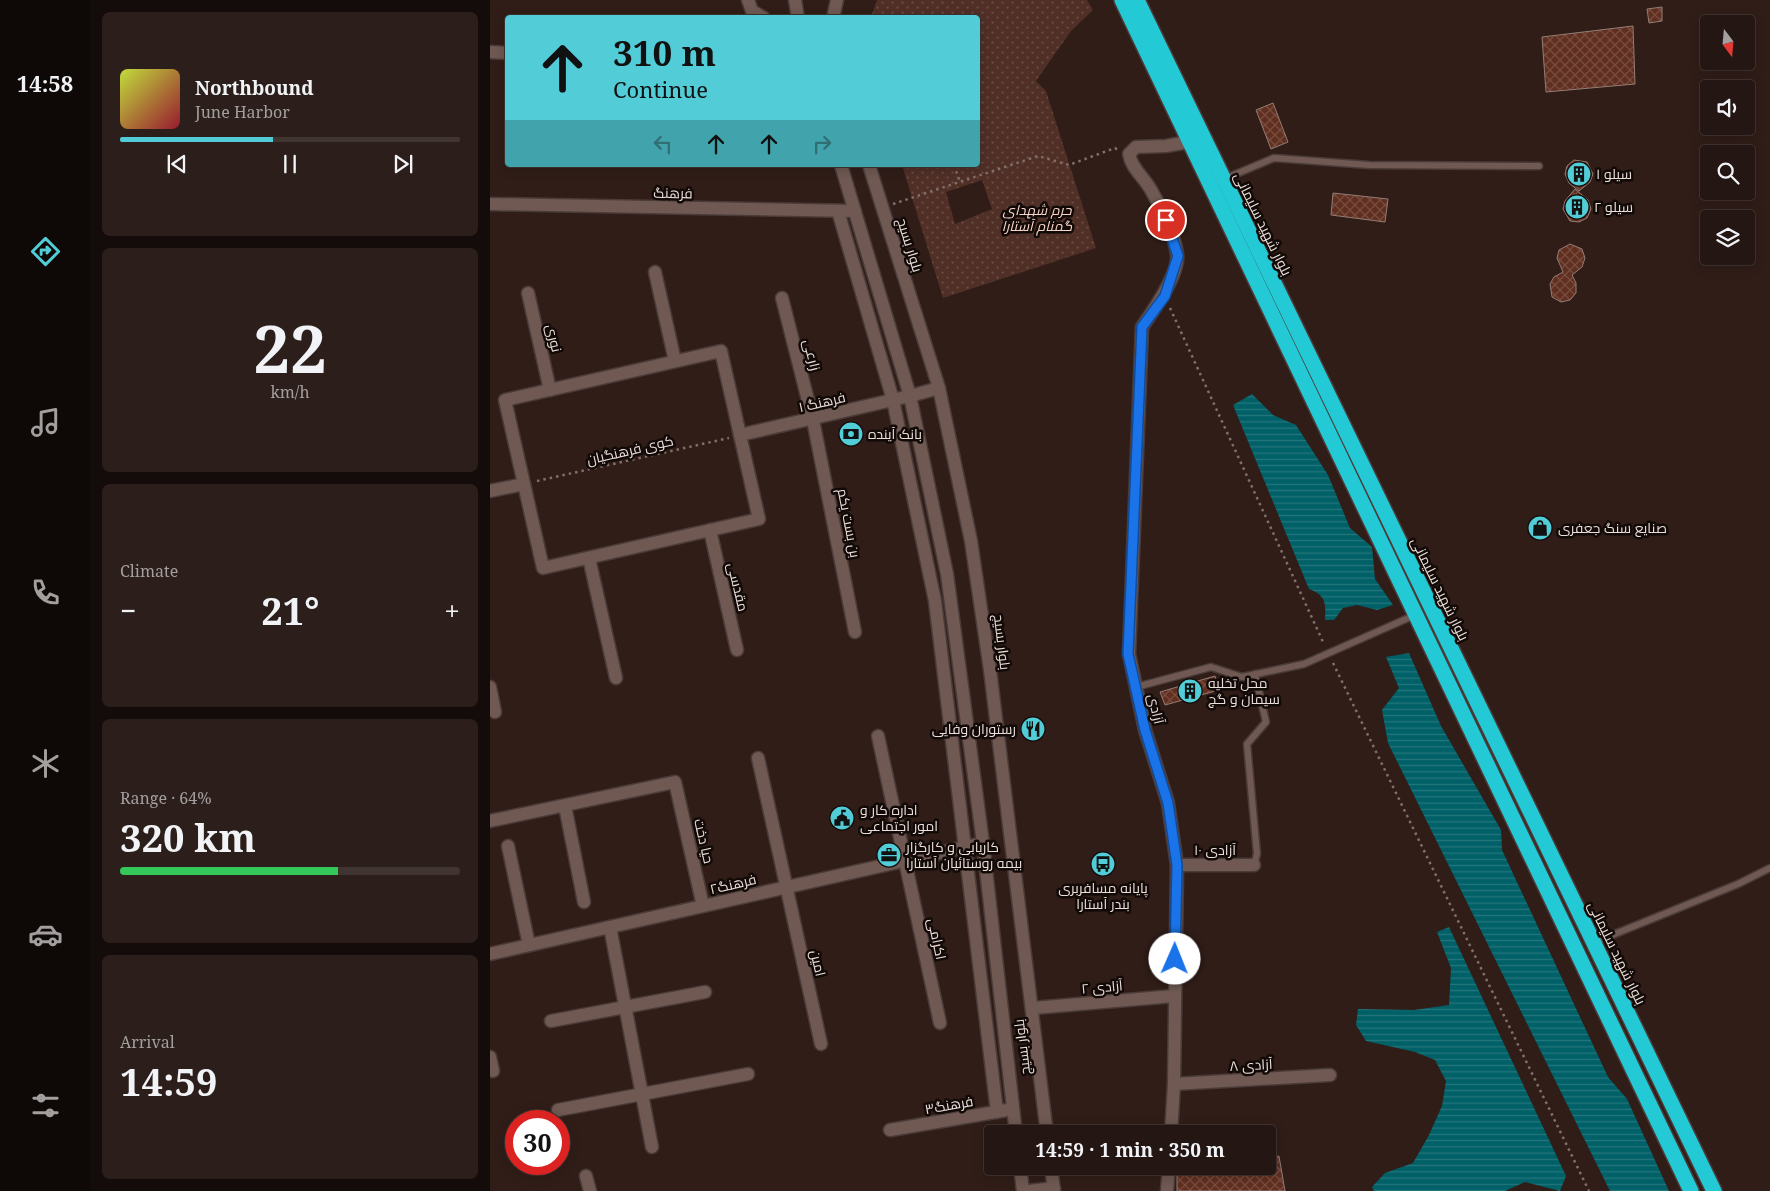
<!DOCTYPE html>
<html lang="en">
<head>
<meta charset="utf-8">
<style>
  body { margin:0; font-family:"Noto Serif",Cairo,serif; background:#2c1f1b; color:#f1f3f6; height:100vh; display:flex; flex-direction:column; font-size:19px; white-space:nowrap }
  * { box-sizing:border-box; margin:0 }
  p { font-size:16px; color:#a39f9f }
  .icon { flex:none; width:28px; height:28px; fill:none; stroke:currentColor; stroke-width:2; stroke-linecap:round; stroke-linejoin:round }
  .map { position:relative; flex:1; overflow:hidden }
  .sheet { display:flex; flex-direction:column; gap:12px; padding:12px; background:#140c0a; width:400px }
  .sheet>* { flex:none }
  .guide { position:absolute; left:15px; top:15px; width:475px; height:152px; border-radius:5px; box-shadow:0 2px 12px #0003,0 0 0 1px #413532; background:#52ccd6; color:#111; overflow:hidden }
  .needle { width:32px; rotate:164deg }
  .tools { position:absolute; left:1210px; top:15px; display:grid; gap:10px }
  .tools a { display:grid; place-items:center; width:55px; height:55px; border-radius:5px; background:#241612; box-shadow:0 2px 12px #0003,0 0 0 1px #413532; font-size:25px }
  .speed { position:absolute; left:15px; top:1110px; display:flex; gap:10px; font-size:25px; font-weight:700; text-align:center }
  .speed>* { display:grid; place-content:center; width:65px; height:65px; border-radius:50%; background:#241612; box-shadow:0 2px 12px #0003,0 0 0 1px #413532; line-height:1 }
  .speed .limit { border:8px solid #d22; background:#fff; color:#111 }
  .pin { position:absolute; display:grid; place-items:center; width:42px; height:42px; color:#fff; margin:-21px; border:2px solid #fff; border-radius:50%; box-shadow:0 1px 5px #0007 }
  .me { position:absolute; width:55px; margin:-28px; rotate:1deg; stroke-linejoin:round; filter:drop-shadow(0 0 4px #0008) }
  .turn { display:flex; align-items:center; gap:18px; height:105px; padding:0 25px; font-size:22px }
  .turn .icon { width:65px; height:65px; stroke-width:2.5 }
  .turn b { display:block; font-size:35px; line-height:42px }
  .lanes { display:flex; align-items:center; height:48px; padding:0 25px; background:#0003; justify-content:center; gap:25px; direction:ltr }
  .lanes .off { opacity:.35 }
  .big { font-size:38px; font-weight:700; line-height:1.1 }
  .sheet .widget { flex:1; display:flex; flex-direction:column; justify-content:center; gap:8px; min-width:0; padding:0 18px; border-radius:8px; background:#2c1f1b }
  .sheet .dial { align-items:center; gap:0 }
  .dial b { font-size:65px; line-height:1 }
  .song { display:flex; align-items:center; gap:15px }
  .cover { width:60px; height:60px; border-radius:8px; background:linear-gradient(135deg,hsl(70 70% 55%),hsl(350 70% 35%)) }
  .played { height:5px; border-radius:2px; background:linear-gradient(90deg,#52ccd6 45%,#413532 45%) }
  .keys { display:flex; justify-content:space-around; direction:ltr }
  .heat { display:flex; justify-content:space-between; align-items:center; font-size:28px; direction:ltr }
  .charge { height:8px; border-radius:4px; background:linear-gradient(90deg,#34c759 64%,#413532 0) }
  .trip { position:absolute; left:494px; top:1125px; width:292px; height:50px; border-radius:5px; background:#241612; box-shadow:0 2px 12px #0003,0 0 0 1px #413532; font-weight:700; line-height:50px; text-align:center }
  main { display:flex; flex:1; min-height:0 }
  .tab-bar { display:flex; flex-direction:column; width:90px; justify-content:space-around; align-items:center; background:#0e0907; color:#a39f9f }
  .tab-bar .icon { width:35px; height:35px }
  .tab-bar .current { color:#52ccd6 }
  .tab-bar b { font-size:22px; color:#f1f3f6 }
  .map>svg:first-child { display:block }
  .park { fill:url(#park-dots); fill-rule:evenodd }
  .water { fill:url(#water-rules) }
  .building { fill:url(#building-cross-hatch); stroke:#947c74 }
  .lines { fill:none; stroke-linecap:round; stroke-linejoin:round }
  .lane-casing { stroke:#4a3b38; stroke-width:9 }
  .street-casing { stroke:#4a3b38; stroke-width:15 }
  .secondary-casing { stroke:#4a3b38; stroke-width:15 }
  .highway-casing { stroke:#4a3b38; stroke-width:18 }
  .path { stroke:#806f6b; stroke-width:2.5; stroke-dasharray:2.5 4; stroke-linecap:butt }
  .lane { stroke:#6f5952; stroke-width:6 }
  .street { stroke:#6f5952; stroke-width:12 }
  .secondary { stroke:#6f5952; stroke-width:12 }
  .highway { stroke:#23c9d5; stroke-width:15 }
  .route-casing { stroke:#114b97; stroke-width:12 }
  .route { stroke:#1a73e8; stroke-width:9 }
  .labels { text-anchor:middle; stroke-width:5; stroke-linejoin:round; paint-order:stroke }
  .poi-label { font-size:14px; fill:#ecdfdb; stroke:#120a07; text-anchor:start }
  .street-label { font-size:14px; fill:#ecdfdb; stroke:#120a07 }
  .park-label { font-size:14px; font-style:italic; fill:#f9d6cb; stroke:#120a07 }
</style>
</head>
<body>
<main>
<nav class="tab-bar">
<b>14:58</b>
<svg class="icon current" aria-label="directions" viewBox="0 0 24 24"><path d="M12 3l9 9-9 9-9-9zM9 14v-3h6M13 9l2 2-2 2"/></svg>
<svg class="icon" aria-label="music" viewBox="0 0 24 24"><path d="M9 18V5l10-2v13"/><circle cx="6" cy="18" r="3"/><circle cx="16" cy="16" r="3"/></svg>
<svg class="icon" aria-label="phone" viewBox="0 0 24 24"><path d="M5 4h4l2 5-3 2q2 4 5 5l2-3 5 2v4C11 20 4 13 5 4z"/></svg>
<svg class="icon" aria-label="climate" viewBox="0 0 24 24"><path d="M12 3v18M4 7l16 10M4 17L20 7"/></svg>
<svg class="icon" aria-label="car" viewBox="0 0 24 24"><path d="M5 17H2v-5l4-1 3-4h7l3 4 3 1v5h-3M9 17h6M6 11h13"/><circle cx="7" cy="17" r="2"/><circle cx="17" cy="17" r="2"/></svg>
<svg class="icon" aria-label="filters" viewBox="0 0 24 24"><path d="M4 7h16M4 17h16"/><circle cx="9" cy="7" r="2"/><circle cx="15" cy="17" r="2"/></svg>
</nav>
<section class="sheet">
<div class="widget">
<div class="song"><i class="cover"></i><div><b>Northbound</b><p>June Harbor</p></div></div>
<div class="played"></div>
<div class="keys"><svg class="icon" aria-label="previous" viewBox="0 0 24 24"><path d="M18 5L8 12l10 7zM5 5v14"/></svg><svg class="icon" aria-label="pause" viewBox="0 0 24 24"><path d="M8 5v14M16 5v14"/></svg><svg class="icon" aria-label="next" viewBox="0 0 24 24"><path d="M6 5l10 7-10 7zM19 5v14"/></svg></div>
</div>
<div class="widget dial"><b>22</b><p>km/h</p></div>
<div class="widget"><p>Climate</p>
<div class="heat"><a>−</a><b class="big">21°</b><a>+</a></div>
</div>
<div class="widget"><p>Range · 64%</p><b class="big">320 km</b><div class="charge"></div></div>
<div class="widget"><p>Arrival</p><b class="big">14:59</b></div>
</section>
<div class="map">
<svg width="1280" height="1191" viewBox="0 0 1280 1191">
  <defs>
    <pattern id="park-dots" width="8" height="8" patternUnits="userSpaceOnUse" patternTransform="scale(1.25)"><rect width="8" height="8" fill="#502f26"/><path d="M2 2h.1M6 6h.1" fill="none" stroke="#694d45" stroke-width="1.8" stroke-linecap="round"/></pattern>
    <pattern id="water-rules" width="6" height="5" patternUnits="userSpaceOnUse" patternTransform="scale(1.25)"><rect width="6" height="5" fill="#006067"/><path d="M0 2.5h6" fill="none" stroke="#25767c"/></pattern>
    <pattern id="building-cross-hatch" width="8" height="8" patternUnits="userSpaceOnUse" patternTransform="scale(1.25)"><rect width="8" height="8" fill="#602f20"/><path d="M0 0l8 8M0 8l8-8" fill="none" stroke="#774d40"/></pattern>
  </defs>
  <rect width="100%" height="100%" fill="#301d18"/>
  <path class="park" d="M387,0H597L603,10L581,31L546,81L556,91L606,248L453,298L412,165H488V18L381,17ZM492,180L502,209L465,224L456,192Z"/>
  <g class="water">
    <path d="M762,394L783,415L806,425L838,475L860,528L882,547L885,579L903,605L887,610L867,605L853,608L844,620H835C836,604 836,595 819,589L743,405Z"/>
    <path d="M919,653L951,726L1011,830L1012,850L1118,1077L1137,1099L1179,1191H1120L898,743L892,710L909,688L896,657Z"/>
    <path d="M959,927L1076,1176L1070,1191L1035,1182L1015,1191H884L882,1187L895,1173L923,1163L939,1135L952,1106L956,1081L945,1060L925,1052L876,1041L866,1025L868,1009L924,1010L959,1005L961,968L947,932Z"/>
  </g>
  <g class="building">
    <path d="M1172,7V21L1159,23L1157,9Z"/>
    <path d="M1143,26L1145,84L1056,92L1052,37Z"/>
    <path d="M783,103L798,142L781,149L766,110Z"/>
    <path d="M1084,160L1097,162L1103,174L1100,182L1089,191L1079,183L1075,174L1077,166Z"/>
    <path d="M1085,189L1098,200L1101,209L1097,218L1089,222L1080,221L1073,209L1075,201Z"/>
    <path d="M843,193L898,199L895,222L841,215Z"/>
    <path d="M1080,244L1092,249L1095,258L1092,267L1082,275L1086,283V293L1080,300L1071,302L1062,297L1060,284L1064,277L1073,272L1067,258L1069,250Z"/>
    <path d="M725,676L729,690L675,705L670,692Z"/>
    <path d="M789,1156L795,1191H687V1166H778V1159Z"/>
  </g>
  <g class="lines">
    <defs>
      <g id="lane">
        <path d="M734,179L784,158L879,165L1049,166"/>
        <path d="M646,687L721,667L752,677L814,664L925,615"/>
        <path d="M764,865L767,854L757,744L776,722L765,674"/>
        <path d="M1105,942L1248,884L1280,868"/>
      </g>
      <g id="street">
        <path d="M258,0L262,11L274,18"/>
        <path d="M0,52L18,53"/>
        <path d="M0,204L365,211"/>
        <path d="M348,211L403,400L445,601L507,1112"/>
        <path d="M165,272L185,361"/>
        <path d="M38,293L60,390"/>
        <path d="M292,298L323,420L365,632"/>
        <path d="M231,351L269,519L53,568L15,400Z"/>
        <path d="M250,435L420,396"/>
        <path d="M220,530L247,650"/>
        <path d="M99,558L126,678"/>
        <path d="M0,687L5,712"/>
        <path d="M388,736L450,1023"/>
        <path d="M268,758L331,1044"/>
        <path d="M75,806L94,902"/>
        <path d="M0,821L185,782L213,906"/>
        <path d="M18,846L39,945"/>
        <path d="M687,865H764"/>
        <path d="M120,927L162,1147"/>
        <path d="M0,954L493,843"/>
        <path d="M543,1008L684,996"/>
        <path d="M61,1021L215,992"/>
        <path d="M0,1057L3,1071"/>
        <path d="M684,1084L840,1075"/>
        <path d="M68,1110L258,1074"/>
        <path d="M400,1130L523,1109"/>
        <path d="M681,1134L684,1084L687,865L678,803L655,730L639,654L652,327C663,311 690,273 687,254C684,232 672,209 661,190C654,177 641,168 639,154L646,147L676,146L698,142"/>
        <path d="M96,1176L100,1191"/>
        <path d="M677,1191L679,1166"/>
      </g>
      <g id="secondary">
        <path d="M305,0L308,18"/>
        <path d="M343,18L347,0"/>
        <path d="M351,165L420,396L457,574L493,843L526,1134"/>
        <path d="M379,165L449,388L481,541L500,670L557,1134"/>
        <path d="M420,396L449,388"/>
        <path d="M0,491L34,484"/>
        <path d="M530,1166L533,1191"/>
        <path d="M561,1166L564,1191"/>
        <path d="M539,1191L564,1188"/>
      </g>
      <g id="highway">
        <path d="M632,0L1201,1191"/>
        <path d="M647,0L1224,1191"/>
      </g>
    </defs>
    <use href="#lane" class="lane-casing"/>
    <use href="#street" class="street-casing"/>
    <use href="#secondary" class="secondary-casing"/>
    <use href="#highway" class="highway-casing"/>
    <g class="path">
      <path d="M464,165L470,182"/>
      <path d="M403,204L548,156L579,165L625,148L628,150"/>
      <path d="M680,308L834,644"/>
      <path d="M47,481L239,438"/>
      <path d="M843,663L1099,1191"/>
    </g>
    <use href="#lane" class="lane"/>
    <use href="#street" class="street"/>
    <use href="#secondary" class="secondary"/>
    <use href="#highway" class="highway"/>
  </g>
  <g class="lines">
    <defs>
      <path id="route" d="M676,220L688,256L675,296L652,327L638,654L655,730L678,803L687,865L685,959"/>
    </defs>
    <use href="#route" class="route-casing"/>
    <use href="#route" class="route"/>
  </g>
  <defs>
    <symbol id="building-disc" viewBox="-11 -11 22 22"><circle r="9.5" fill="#52ccd6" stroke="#120a07"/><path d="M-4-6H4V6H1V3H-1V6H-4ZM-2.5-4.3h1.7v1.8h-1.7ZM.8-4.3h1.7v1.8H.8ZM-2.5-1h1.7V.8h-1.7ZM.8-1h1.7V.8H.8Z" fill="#111"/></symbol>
    <symbol id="bank-disc" viewBox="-11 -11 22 22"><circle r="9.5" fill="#52ccd6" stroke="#120a07"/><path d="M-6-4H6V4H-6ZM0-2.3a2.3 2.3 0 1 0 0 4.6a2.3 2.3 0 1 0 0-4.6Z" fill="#111"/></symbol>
    <symbol id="shop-disc" viewBox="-11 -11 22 22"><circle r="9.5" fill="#52ccd6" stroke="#120a07"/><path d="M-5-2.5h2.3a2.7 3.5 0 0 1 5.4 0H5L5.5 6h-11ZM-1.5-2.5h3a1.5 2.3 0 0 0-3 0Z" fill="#111"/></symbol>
    <symbol id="restaurant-disc" viewBox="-11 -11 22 22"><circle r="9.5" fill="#52ccd6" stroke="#120a07"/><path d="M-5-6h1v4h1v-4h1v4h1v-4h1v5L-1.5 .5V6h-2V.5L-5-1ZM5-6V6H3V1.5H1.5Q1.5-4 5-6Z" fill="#111"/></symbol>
    <symbol id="civic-disc" viewBox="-11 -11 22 22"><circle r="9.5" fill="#52ccd6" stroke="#120a07"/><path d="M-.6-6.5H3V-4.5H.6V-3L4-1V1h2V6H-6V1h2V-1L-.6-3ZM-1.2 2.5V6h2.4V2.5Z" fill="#111"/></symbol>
    <symbol id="office-disc" viewBox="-11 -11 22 22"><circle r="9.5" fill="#52ccd6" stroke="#120a07"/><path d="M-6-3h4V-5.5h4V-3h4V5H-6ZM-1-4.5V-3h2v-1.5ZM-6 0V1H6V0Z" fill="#111"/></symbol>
    <symbol id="bus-disc" viewBox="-11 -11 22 22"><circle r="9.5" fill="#52ccd6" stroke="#120a07"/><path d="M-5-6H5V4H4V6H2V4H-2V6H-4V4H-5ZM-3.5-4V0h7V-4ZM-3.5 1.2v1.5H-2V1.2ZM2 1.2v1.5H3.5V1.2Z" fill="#111"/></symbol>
  </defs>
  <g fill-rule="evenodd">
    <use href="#building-disc" x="1075" y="160" width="28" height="28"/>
    <use href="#building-disc" x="1073" y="193" width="28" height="28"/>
    <use href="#bank-disc" x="347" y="420" width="28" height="28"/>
    <use href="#shop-disc" x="1036" y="514" width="28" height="28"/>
    <use href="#building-disc" x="686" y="677" width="28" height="28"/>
    <use href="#restaurant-disc" x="529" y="715" width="28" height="28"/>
    <use href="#civic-disc" x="338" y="804" width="28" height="28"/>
    <use href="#office-disc" x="385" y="841" width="28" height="28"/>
    <use href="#bus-disc" x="599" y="850" width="28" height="28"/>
  </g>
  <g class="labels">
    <g class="poi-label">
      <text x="1106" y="179">سیلو ۱</text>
      <text x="1104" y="212">سیلو ۲</text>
      <text x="378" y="439">بانک آینده</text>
      <text x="1068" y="533">صنایع سنگ جعفری</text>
      <text x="718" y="688">محل تخلیه<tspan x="718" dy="16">سیمان و گچ</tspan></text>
      <text x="526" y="734" text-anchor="end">رستوران وفایی</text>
      <text x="370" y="815">اداره کار و<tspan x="370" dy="16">امور اجتماعی</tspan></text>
      <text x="416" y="852">کاریابی و کارگزار<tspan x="416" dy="16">بیمه روستائیان آستارا</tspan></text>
      <text x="613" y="893" text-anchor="middle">پایانه مسافربری<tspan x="613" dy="16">بندر آستارا</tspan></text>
    </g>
    <g class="street-label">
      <text transform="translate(183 193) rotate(1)" y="5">فرهنگ</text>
      <text transform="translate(773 224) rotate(64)" y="5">بلوار شهید سلیمانی</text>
      <text transform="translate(420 245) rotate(73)" y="5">بلوار بسیج</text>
      <text transform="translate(64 338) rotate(77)" y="5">نوری</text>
      <text transform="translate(322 355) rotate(76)" y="5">زارعی</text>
      <text transform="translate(332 402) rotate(-13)" y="5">فرهنگ ۱</text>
      <text transform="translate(140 450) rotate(-13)" y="5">کوی فرهنگیان</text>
      <text transform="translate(359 523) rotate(79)" y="5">بن بست یکم</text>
      <text transform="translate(248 587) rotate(77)" y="5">مقدسی</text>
      <text transform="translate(950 589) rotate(64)" y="5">بلوار شهید سلیمانی</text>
      <text transform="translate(512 642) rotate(83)" y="5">بلوار بسیج</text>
      <text transform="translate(666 709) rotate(77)" y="5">آزادی</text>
      <text transform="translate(214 841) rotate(77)" y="5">حیا دخت</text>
      <text x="725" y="855">آزادی ۱۰</text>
      <text transform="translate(243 884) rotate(-13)" y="5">فرهنگ۲</text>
      <text transform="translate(447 939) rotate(78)" y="5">اکرامی</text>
      <text transform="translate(1127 953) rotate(64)" y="5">بلوار شهید سلیمانی</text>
      <text transform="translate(328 963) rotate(77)" y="5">امین</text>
      <text transform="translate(612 987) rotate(-5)" y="5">آزادی ۲</text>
      <text transform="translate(532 1047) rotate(-97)" y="5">بلوار بسیج</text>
      <text transform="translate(761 1065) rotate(-3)" y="5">آزادی ۸</text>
      <text transform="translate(459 1105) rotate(-10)" y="5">فرهنگ۳</text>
    </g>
    <g class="park-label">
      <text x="547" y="215">حرم شهدای<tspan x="547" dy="16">گمنام آستارا</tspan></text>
    </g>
  </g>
</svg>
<div class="tools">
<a><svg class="needle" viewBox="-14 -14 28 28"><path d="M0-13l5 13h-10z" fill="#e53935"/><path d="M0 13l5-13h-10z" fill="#a39f9f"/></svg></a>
<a><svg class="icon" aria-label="sound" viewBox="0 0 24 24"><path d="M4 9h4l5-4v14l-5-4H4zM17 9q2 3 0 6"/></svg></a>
<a><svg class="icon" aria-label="search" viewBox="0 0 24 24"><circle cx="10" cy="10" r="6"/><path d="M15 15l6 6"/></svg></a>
<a><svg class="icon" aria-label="layers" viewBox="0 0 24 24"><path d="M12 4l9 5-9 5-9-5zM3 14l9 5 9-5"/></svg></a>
</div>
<div class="speed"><div class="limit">30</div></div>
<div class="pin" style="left:676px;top:220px;background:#d93025"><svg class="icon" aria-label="arrive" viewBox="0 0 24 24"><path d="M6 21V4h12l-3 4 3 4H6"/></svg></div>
<svg class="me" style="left:685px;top:959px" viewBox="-20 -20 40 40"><circle r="19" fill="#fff"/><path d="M0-13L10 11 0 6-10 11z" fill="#1a73e8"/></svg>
<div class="trip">14:59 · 1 min · 350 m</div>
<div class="guide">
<div class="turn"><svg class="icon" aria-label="ahead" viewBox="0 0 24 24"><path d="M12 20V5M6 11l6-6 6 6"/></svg><div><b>310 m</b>Continue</div></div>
<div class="lanes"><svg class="icon off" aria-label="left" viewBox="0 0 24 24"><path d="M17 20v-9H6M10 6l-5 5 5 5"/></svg><svg class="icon" aria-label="ahead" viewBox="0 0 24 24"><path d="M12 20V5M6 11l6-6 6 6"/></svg><svg class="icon" aria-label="ahead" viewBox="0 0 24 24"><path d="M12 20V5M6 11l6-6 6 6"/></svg><svg class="icon off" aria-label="right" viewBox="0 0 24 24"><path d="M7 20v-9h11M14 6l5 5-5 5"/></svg></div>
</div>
</div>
</main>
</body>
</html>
